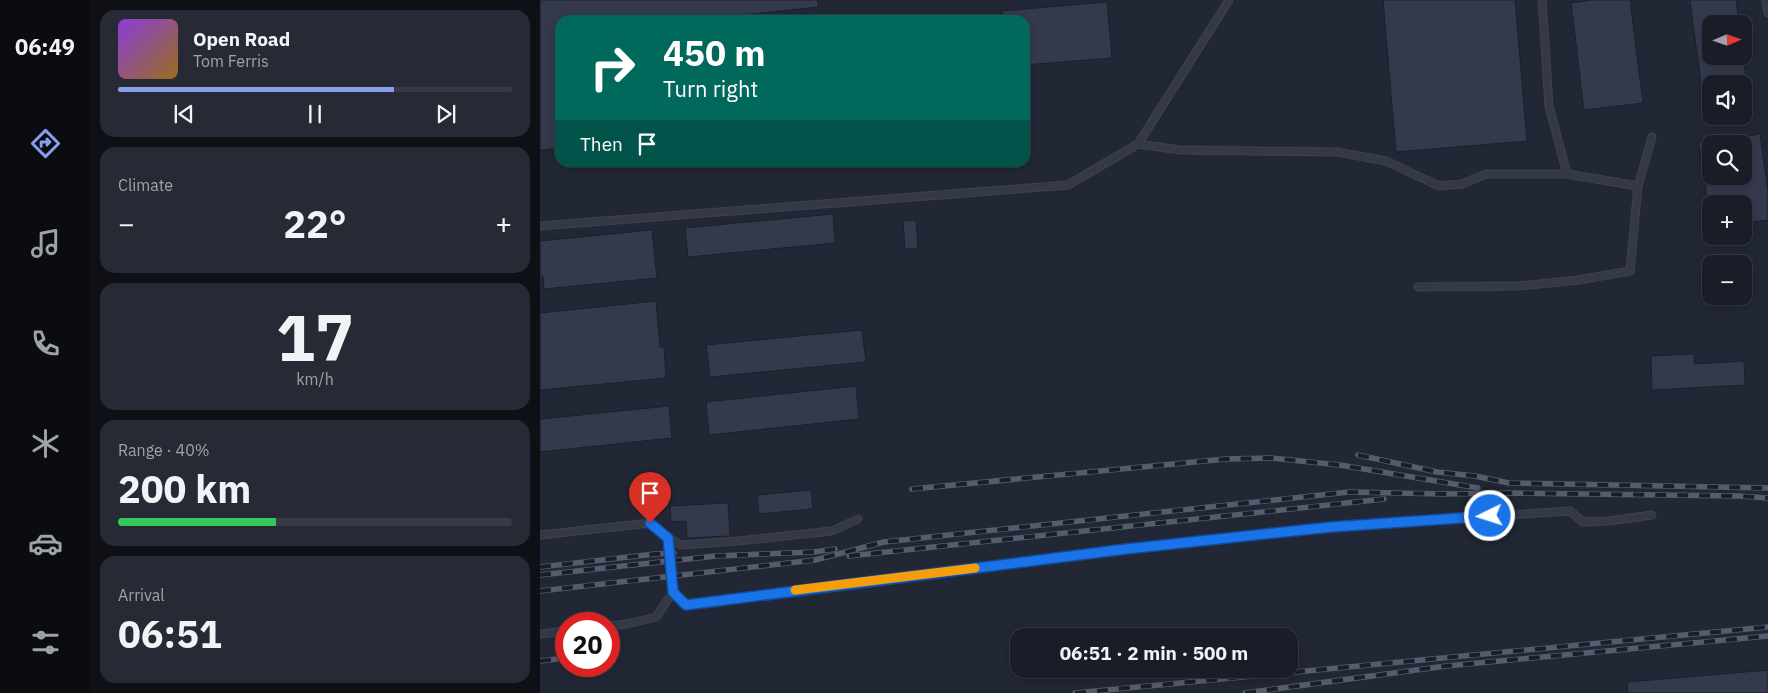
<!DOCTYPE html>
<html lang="en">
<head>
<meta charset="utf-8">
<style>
  body { margin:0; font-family:"IBM Plex Sans",sans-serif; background:#272a34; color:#f1f3f6; height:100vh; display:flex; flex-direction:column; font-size:19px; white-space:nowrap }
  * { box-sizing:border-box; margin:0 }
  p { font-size:16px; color:#9fa2a8 }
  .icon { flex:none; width:28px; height:28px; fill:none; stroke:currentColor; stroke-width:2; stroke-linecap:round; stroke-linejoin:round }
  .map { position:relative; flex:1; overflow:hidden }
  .panel { display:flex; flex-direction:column; gap:10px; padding:10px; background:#0e1016; width:450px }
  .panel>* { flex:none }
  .banner { position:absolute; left:15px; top:15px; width:475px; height:152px; border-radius:15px; box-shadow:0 2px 8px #0003,0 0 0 1px #383b45; background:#00695c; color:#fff; overflow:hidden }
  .needle { width:32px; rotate:88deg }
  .buttons { position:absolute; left:1162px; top:15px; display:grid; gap:10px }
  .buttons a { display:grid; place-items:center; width:50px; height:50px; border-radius:10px; background:#1a1d28; box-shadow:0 2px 8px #0003,0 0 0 1px #383b45; font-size:25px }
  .speed { position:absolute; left:15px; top:612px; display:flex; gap:10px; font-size:25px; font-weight:700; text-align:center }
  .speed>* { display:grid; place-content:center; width:65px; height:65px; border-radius:50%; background:#1a1d28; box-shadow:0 2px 8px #0003,0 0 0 1px #383b45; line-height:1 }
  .speed .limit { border:8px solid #d22; background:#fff; color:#111 }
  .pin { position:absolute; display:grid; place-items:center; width:42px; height:42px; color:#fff; margin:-51px -21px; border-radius:50% 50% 50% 0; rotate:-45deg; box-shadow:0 0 5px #0007 }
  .pin .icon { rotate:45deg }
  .me { position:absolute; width:55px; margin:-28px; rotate:266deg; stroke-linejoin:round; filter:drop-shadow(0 0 4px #0008) }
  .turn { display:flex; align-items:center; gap:18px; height:105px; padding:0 25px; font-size:22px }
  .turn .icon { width:65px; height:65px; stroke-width:2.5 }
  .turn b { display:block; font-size:35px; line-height:42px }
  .then { display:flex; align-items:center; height:48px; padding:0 25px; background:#0003; gap:10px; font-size:19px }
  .big { font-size:38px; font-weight:800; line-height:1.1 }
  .panel .tile { flex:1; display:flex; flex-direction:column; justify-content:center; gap:8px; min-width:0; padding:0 18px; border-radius:15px; background:#272a34 }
  .panel .dial { align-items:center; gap:0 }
  .dial b { font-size:65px; line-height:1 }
  .song { display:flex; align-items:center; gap:15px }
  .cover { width:60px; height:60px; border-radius:8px; background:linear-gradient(135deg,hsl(270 70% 55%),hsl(40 70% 35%)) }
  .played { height:5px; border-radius:2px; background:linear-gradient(90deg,#889fee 70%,#383b45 70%) }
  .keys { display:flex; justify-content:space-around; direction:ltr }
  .heat { display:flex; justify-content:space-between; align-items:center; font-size:28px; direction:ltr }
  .charge { height:8px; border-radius:4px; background:linear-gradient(90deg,#34c759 40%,#383b45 0) }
  .trip { position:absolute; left:470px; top:628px; width:288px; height:50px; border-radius:15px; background:#1a1d28; box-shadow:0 2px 8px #0003,0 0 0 1px #383b45; font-weight:800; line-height:50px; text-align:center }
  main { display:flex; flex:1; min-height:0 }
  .tab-bar { display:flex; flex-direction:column; width:90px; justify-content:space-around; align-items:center; background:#0a0c10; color:#9fa2a8 }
  .tab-bar .icon { width:35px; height:35px }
  .tab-bar .active { color:#889fee }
  .tab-bar b { font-size:22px; color:#f1f3f6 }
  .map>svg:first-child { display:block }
  .building { fill:#343a4c; stroke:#1c202c }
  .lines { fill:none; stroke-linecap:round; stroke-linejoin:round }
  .lane-casing { stroke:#3e4250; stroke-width:9 }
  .lane { stroke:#353946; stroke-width:7 }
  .rail-casing { stroke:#575c6d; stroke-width:5.5 }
  .rail { stroke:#1a1e2a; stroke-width:4; stroke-dasharray:11; stroke-linecap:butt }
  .route-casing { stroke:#114b97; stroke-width:12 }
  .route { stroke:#1a73e8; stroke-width:9 }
  .slow { stroke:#f59e0b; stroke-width:9 }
</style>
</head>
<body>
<main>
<nav class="tab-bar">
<b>06:49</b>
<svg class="icon active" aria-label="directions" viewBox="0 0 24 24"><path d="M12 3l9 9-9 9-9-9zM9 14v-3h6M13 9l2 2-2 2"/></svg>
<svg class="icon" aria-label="music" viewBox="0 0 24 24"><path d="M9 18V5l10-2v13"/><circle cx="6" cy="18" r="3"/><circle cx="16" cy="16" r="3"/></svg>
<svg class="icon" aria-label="phone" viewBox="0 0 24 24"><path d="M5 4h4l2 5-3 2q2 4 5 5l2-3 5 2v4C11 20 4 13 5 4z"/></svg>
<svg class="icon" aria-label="climate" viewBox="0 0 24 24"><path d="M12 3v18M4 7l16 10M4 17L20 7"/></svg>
<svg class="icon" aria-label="car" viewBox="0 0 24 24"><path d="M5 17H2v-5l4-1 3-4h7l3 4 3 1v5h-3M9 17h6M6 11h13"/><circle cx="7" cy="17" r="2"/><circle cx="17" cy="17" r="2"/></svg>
<svg class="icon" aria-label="filters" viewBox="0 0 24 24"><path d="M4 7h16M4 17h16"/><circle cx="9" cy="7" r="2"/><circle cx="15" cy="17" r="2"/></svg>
</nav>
<section class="panel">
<div class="tile">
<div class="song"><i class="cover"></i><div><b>Open Road</b><p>Tom Ferris</p></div></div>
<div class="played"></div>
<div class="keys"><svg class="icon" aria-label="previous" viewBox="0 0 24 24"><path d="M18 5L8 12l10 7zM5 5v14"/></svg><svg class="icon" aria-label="pause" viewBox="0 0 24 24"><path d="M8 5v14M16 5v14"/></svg><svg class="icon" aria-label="next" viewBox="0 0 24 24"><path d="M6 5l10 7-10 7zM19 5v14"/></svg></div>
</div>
<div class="tile"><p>Climate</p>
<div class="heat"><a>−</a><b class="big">22°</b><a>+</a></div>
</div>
<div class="tile dial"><b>17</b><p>km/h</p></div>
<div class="tile"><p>Range · 40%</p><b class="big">200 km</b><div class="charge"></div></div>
<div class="tile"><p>Arrival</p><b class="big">06:51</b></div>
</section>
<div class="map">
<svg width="1228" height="693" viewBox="0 0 1228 693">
  <rect width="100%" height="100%" fill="#222735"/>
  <g class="building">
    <path d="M0,0H278V7L155,20H20V148L0,150Z"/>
    <path d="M843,0H975L987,141L856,152Z"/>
    <path d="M1051,0H1090L1103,103L1044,110L1031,3Z"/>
    <path d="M1150,0H1196L1199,24H1171V56H1203L1207,84H1171V113H1165Z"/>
    <path d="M567,2L572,58L485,65V20H463L462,11Z"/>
    <path d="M1220,134L1228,191V220L1204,223V204H1168L1159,143L1171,141V176H1204V137Z"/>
    <path d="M293,214L295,243L148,257L145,228Z"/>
    <path d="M376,220L378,248L365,249L363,221Z"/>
    <path d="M112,230L117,278L4,289L3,276H0V241Z"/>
    <path d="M116,301L120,347H124L126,378L0,390V313Z"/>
    <path d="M322,330L326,362L170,377L166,345Z"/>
    <path d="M1154,354V364L1204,361L1205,385L1112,390L1111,356Z"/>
    <path d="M316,386L319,419L169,435L166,402Z"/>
    <path d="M129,406L132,438L0,452V419Z"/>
    <path d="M271,490L273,509L219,514L217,495Z"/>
    <path d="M188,503L190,536L147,538L146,521L131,522L130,506Z"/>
    <path d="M1228,670V693H1088L1087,682Z"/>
  </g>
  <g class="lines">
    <defs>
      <g id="lane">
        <path d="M1002,0L1009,106L1027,174"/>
        <path d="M1226,0L1228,13"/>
        <path d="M598,144L640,150L797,152L846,161L899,186L922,184L946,174H1027L1098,186"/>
        <path d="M0,226L528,185L598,144L689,0"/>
        <path d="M878,287L980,286L1038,280L1090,271L1098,186L1112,137"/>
        <path d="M0,535L110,523L128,538L133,592L116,617L87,624L69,626"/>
        <path d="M128,538L141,545L198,541L292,531L318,519"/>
        <path d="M133,592L146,605L586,549L791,527L1030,511L1043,522L1068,521L1112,515"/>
        <path d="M0,634L26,631"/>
      </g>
    </defs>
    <use href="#lane" class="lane-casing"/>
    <use href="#lane" class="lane"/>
    <defs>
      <g id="rail">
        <path d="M818,455L897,472L935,476L969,483L1228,488"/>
        <path d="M372,489L686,459L731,458L800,465L938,488"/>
        <path d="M309,556L844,499"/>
        <path d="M0,567L115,554L134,553"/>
        <path d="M0,575L176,556L274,552L295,549"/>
        <path d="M0,591L275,560L344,542L809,492L903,494L971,493L1200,496L1228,498"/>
        <path d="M0,661L26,658"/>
        <path d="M535,693L1228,627"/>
        <path d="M705,693L906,666L1228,636"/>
      </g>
    </defs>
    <use href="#rail" class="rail-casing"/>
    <use href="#rail" class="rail"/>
  </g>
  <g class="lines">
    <defs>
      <path id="route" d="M110,523L128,538L133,592L146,605L586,549L791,527L950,516"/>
    </defs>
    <use href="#route" class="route-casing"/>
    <use href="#route" class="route"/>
    <path class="slow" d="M255,590L435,568"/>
  </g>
</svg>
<div class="buttons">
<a><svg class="needle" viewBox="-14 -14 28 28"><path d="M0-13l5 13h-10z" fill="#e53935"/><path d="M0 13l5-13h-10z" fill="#9fa2a8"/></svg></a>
<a><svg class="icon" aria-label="sound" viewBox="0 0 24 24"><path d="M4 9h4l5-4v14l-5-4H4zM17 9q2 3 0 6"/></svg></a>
<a><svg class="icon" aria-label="search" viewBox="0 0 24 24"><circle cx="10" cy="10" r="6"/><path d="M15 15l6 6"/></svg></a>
<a>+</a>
<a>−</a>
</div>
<div class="speed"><div class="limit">20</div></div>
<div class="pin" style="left:110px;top:523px;background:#d93025"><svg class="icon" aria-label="arrive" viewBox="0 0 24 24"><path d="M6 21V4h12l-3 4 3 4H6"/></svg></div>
<svg class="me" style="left:950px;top:516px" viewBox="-20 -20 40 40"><circle r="17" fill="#1a73e8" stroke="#fff" stroke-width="3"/><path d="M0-11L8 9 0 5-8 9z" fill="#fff"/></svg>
<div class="trip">06:51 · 2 min · 500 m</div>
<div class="banner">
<div class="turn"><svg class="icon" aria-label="right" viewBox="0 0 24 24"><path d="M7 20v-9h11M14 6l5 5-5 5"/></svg><div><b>450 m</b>Turn right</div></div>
<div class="then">Then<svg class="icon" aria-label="arrive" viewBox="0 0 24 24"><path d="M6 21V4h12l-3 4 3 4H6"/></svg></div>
</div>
</div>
</main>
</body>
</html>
